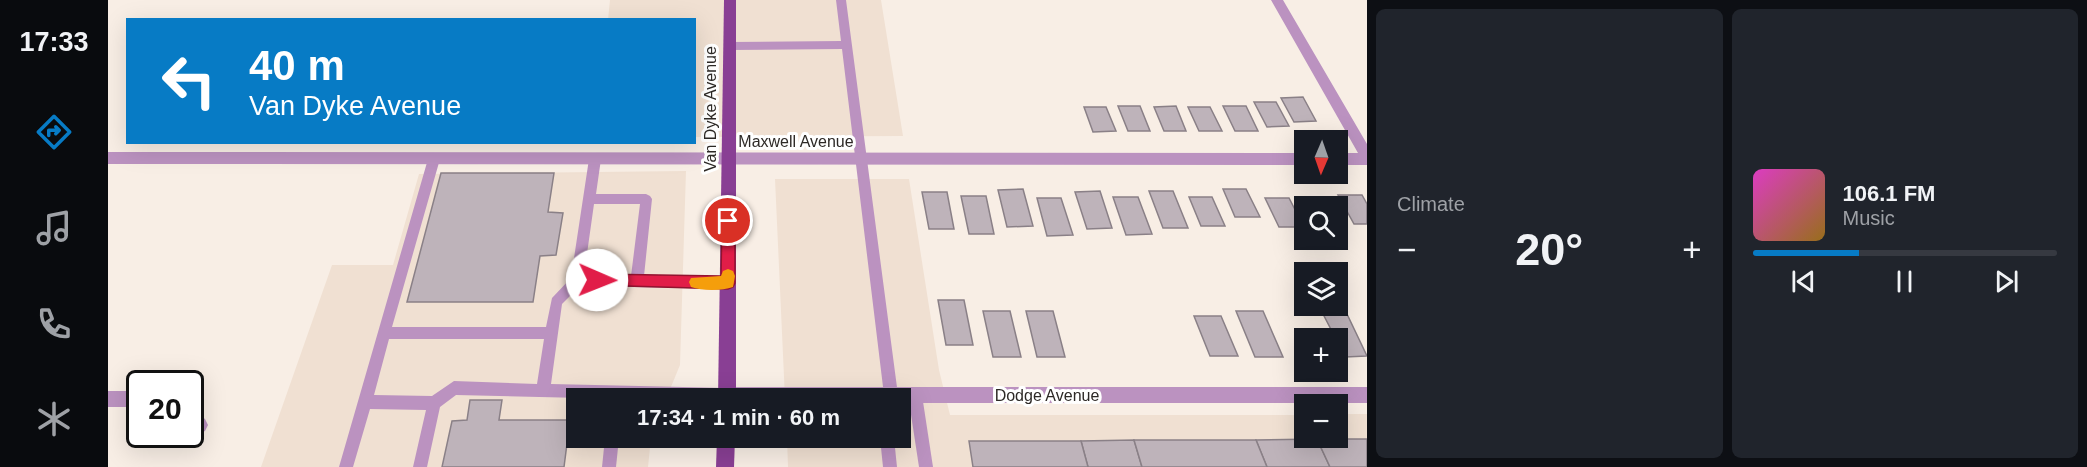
<!DOCTYPE html>
<html lang="en">
<head>
<meta charset="utf-8">
<style>
  body { margin:0; font-family:Arial,sans-serif; background:#20242c; color:#f1f3f6; height:100vh; display:flex; flex-direction:column; font-size:22px; white-space:nowrap }
  * { box-sizing:border-box; margin:0 }
  p { font-size:20px; color:#9ea1a6 }
  .icon { flex:none; width:33px; height:33px; fill:none; stroke:currentColor; stroke-width:2; stroke-linecap:round; stroke-linejoin:round }
  .map { position:relative; flex:1; overflow:hidden }
  .sheet { display:flex; flex-direction:column; gap:9px; padding:9px; background:#0d0f14; width:720px }
  .sheet>* { flex:none }
  .top-card { position:absolute; left:18px; top:18px; width:570px; height:126px; border-radius:0px; box-shadow:0 6px 24px #0002; background:#077bc5; color:#fff; overflow:hidden }
  .needle { width:39px; rotate:182deg }
  .buttons { position:absolute; left:1186px; top:130px; display:grid; gap:12px }
  .buttons a { display:grid; place-items:center; width:54px; height:54px; border-radius:0px; background:#171b24; box-shadow:0 6px 24px #0002; font-size:30px }
  .speed { position:absolute; left:18px; top:370px; display:flex; gap:12px; font-size:30px; font-weight:700; text-align:center }
  .speed>* { display:grid; place-content:center; width:78px; height:78px; border-radius:50%; background:#171b24; box-shadow:0 6px 24px #0002; line-height:1 }
  .speed .limit { border:3px solid #111; border-radius:9px; background:#fff; color:#111 }
  .pin { position:absolute; display:grid; place-items:center; width:51px; height:51px; color:#fff; margin:-26px; border:3px solid #fff; border-radius:50%; box-shadow:0 2px 6px #0007 }
  .me { position:absolute; width:66px; margin:-33px; rotate:91deg; stroke-linejoin:round; filter:drop-shadow(0 0 4px #0008) }
  .turn { display:flex; align-items:center; gap:21px; height:126px; padding:0 24px; font-size:27px }
  .turn .icon { width:78px; height:78px; stroke-width:2.5 }
  .turn b { display:block; font-size:42px; line-height:51px }
  .big { font-size:45px; font-weight:700; line-height:1.1 }
  .sheet .card { flex:1; display:flex; flex-direction:column; justify-content:center; gap:9px; min-width:0; padding:0 21px; border-radius:9px; background:#20242c }
  .song { display:flex; align-items:center; gap:18px }
  .cover { width:72px; height:72px; border-radius:9px; background:linear-gradient(135deg,hsl(310 70% 55%),hsl(40 70% 35%)) }
  .played { height:6px; border-radius:3px; background:linear-gradient(90deg,#077bc5 35%,#363941 35%) }
  .keys { display:flex; justify-content:space-around; direction:ltr }
  .heat { display:flex; justify-content:space-between; align-items:center; font-size:33px; direction:ltr }
  .sheet .tiles { flex:1; display:grid; gap:9px; grid-template-columns:repeat(2,1fr) }
  .trip { position:absolute; left:458px; top:388px; width:345px; height:60px; border-radius:0px; background:#171b24; box-shadow:0 6px 24px #0002; font-weight:700; line-height:60px; text-align:center }
  main { display:flex; flex:1; min-height:0 }
  .tab-bar { display:flex; flex-direction:column; width:108px; justify-content:space-around; align-items:center; background:#090b0e; color:#9ea1a6 }
  .tab-bar .icon { width:42px; height:42px }
  .tab-bar .on { color:#077bc5 }
  .tab-bar b { font-size:27px; color:#f1f3f6 }
  .map>svg:first-child { display:block }
  .built { fill:#f0e0d2 }
  .building { fill:#beb3ba; stroke:#8a8087; stroke-width:1.5 }
  .lines { fill:none; stroke-linecap:round; stroke-linejoin:round }
  .service { fill:#bb92c0; fill-rule:evenodd }
  .minor { fill:#bb92c0; fill-rule:evenodd }
  .primary { fill:#893f94; fill-rule:evenodd }
  .route { fill:#e11d48; stroke:#92132f; stroke-width:1.5 }
  .slow { fill:#f59e0b }
  .labels { text-anchor:middle; stroke-width:6; stroke-linejoin:round; paint-order:stroke }
  .street-label { font-size:16px; fill:#2d2926; stroke:#fff }
</style>
</head>
<body>
<main>
<nav class="tab-bar">
<b>17:33</b>
<svg class="icon on" aria-label="directions" viewBox="0 0 24 24"><path d="M12 3l9 9-9 9-9-9zM9 14v-3h6M13 9l2 2-2 2"/></svg>
<svg class="icon" aria-label="music" viewBox="0 0 24 24"><path d="M9 18V5l10-2v13"/><circle cx="6" cy="18" r="3"/><circle cx="16" cy="16" r="3"/></svg>
<svg class="icon" aria-label="phone" viewBox="0 0 24 24"><path d="M5 4h4l2 5-3 2q2 4 5 5l2-3 5 2v4C11 20 4 13 5 4z"/></svg>
<svg class="icon" aria-label="climate" viewBox="0 0 24 24"><path d="M12 3v18M4 7l16 10M4 17L20 7"/></svg>
</nav>
<div class="map">
<svg width="1259" height="467" viewBox="0 0 1259 467">
  <rect width="100%" height="100%" fill="#f8eee5"/>
  <g class="built">
    <path d="M502,0H773L795,136L587,137L586,20H500Z"/>
    <path d="M578,171L572,365L558,399H468V438H543L540,467H153L224,265H285L311,174Z"/>
    <path d="M667,179H801L831,370L842,415H1197V438H1230V414H1259V467H680L679,438H792V399H677Z"/>
  </g>
  <g class="building">
    <path d="M1195,97L1208,121L1186,122L1173,98Z"/>
    <path d="M1146,102H1168L1181,126L1159,127Z"/>
    <path d="M1010,106H1032L1042,131H1020Z"/>
    <path d="M1068,106L1078,131H1056L1046,107Z"/>
    <path d="M1115,106H1138L1150,131H1127Z"/>
    <path d="M976,107H998L1008,131L985,132Z"/>
    <path d="M1080,107H1102L1114,131H1091Z"/>
    <path d="M333,173H446L440,212L455,213L448,255L432,256L425,302H299Z"/>
    <path d="M915,189L925,226L899,227L890,190Z"/>
    <path d="M1115,189H1138L1152,217H1127Z"/>
    <path d="M992,191L1004,228L979,229L967,192Z"/>
    <path d="M1041,191H1065L1080,228H1055Z"/>
    <path d="M814,192H839L846,229H821Z"/>
    <path d="M1230,195H1254L1259,204V224H1246Z"/>
    <path d="M853,196H878L886,234H861Z"/>
    <path d="M1005,197H1030L1044,234L1018,235Z"/>
    <path d="M1081,197H1104L1117,226H1093Z"/>
    <path d="M929,198H953L965,235L939,236Z"/>
    <path d="M1157,198H1181L1196,227H1171Z"/>
    <path d="M830,300H856L865,345H838Z"/>
    <path d="M875,311H902L913,357H885Z"/>
    <path d="M918,311H945L957,357H929Z"/>
    <path d="M1128,311H1155L1175,357H1147Z"/>
    <path d="M1214,312H1238L1259,356L1237,357L1230,339H1228Z"/>
    <path d="M1086,316H1113L1130,356H1102Z"/>
    <path d="M362,400H394L391,420H462L456,467H334L344,421L359,420Z"/>
    <path d="M1209,439L1222,467H1159L1148,440Z"/>
    <path d="M1209,439H1259V467H1222Z"/>
    <path d="M1026,440L1034,467H980L973,441Z"/>
    <path d="M1026,440H1148L1159,467H1034Z"/>
    <path d="M861,441H973L980,467H865Z"/>
  </g>
  <g class="lines">
    <g class="service">
      <path d="M728,0H738L790,395L788,399H778L776,395L734,49L622,50L617,46L622,42L733,41Z"/>
      <path d="M326,154L332,159L284,327H438L444,298L463,278L481,159L487,154L493,159L488,194H538L542,196L544,199L536,276L620,277L624,279L626,283L624,287L620,289L472,286L454,304L443,384L619,388L624,390L626,395L624,399H516L348,395L332,407L319,467H305L318,410L262,409L245,467H231L320,159ZM486,204H532L523,276L476,275ZM281,339H436L429,384L346,381L324,396L266,395Z"/>
      <path d="M807,388L812,390L814,395L825,467H811L800,395L802,390Z"/>
      <path d="M497,438H511L508,467H494Z"/>
      <path d="M772,438H786L789,467H775Z"/>
    </g>
    <g class="minor">
      <path d="M1163,0H1175L1259,144V165H1230V153H1250Z"/>
      <path d="M0,152L1197,153V165L0,164Z"/>
      <path d="M619,387H1259V403H792V399H612L610,395L613,389Z"/>
      <rect x="0" y="391" width="32" height="16"/>
      <path d="M82,408L97,419L100,425L97,431L91,434L82,429Z"/>
    </g>
    <g class="primary">
      <path d="M616,0H628V399H610Z"/>
      <path d="M609,438H627L626,467H608Z"/>
    </g>
  </g>
  <path class="route" d="M620,215L625,217L627,221V283L625,287L620,289L484,285L482,280L484,276L489,274L613,276L614,221L616,217Z"/>
  <path class="slow" d="M620,269L625,271L627,276L625,287C614,291 594,291 583,287L581,282L583,278L613,276L615,271Z"/>
  <g class="labels">
    <g class="street-label">
      <text transform="translate(602 109) rotate(-90)" y="6">Van Dyke Avenue</text>
      <text x="688" y="147">Maxwell Avenue</text>
      <text x="939" y="401">Dodge Avenue</text>
    </g>
  </g>
</svg>
<div class="buttons">
<a><svg class="needle" viewBox="-14 -14 28 28"><path d="M0-13l5 13h-10z" fill="#e53935"/><path d="M0 13l5-13h-10z" fill="#9ea1a6"/></svg></a>
<a><svg class="icon" aria-label="search" viewBox="0 0 24 24"><circle cx="10" cy="10" r="6"/><path d="M15 15l6 6"/></svg></a>
<a><svg class="icon" aria-label="layers" viewBox="0 0 24 24"><path d="M12 4l9 5-9 5-9-5zM3 14l9 5 9-5"/></svg></a>
<a>+</a>
<a>−</a>
</div>
<div class="speed"><div class="limit">20</div></div>
<div class="pin" style="left:620px;top:221px;background:#d93025"><svg class="icon" aria-label="arrive" viewBox="0 0 24 24"><path d="M6 21V4h12l-3 4 3 4H6"/></svg></div>
<svg class="me" style="left:489px;top:280px" viewBox="-20 -20 40 40"><circle r="19" fill="#fff"/><path d="M0-13L10 11 0 6-10 11z" fill="#e11d48"/></svg>
<div class="trip">17:34 · 1 min · 60 m</div>
<div class="top-card">
<div class="turn"><svg class="icon" aria-label="left" viewBox="0 0 24 24"><path d="M17 20v-9H6M10 6l-5 5 5 5"/></svg><div><b>40 m</b>Van Dyke Avenue</div></div>
</div>
</div>
<section class="sheet">
<div class="tiles">
<div class="card"><p>Climate</p>
<div class="heat"><a>−</a><b class="big">20°</b><a>+</a></div>
</div>
<div class="card">
<div class="song"><i class="cover"></i><div><b>106.1 FM</b><p>Music</p></div></div>
<div class="played"></div>
<div class="keys"><svg class="icon" aria-label="previous" viewBox="0 0 24 24"><path d="M18 5L8 12l10 7zM5 5v14"/></svg><svg class="icon" aria-label="pause" viewBox="0 0 24 24"><path d="M8 5v14M16 5v14"/></svg><svg class="icon" aria-label="next" viewBox="0 0 24 24"><path d="M6 5l10 7-10 7zM19 5v14"/></svg></div>
</div>
</div>
</section>
</main>
</body>
</html>
